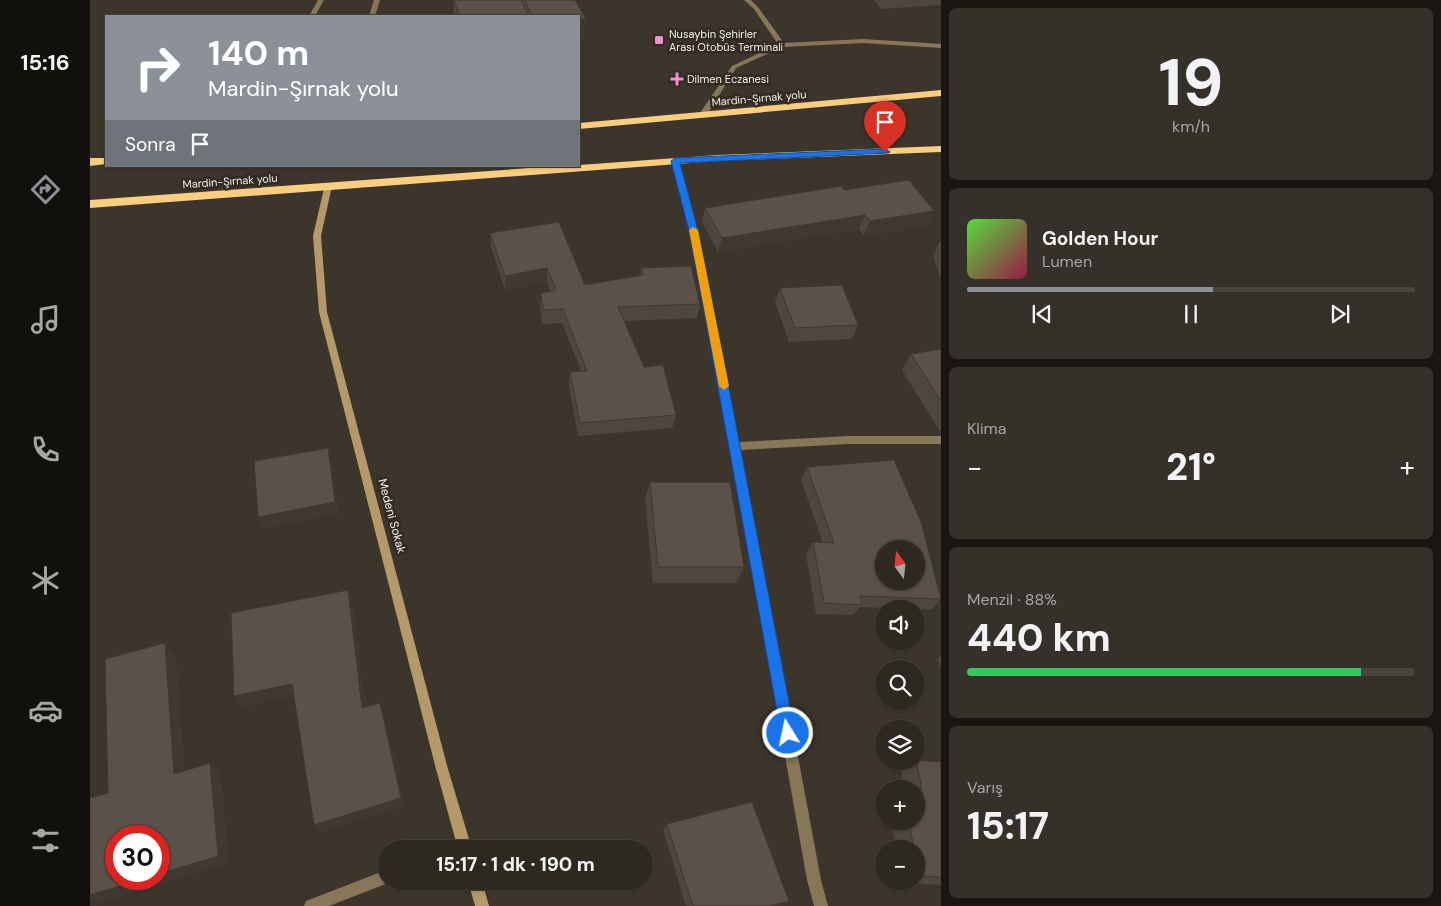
<!DOCTYPE html>
<html lang="tr">
<head>
<meta charset="utf-8">
<style>
  body { margin:0; font-family:"DM Sans",sans-serif; background:#353029; color:#f1f3f6; height:100vh; display:flex; flex-direction:column; font-size:19px; white-space:nowrap }
  * { box-sizing:border-box; margin:0 }
  p { font-size:16px; color:#a7a6a5 }
  .icon { flex:none; width:28px; height:28px; fill:none; stroke:currentColor; stroke-width:2; stroke-linecap:round; stroke-linejoin:round }
  .map { position:relative; flex:1; overflow:hidden }
  .details { display:flex; flex-direction:column; gap:8px; padding:8px; background:#191612; width:500px }
  .details>* { flex:none }
  .guide { position:absolute; left:15px; top:15px; width:475px; height:152px; border-radius:0px; box-shadow:0 1px 4px #0004,0 0 0 1px #48443e; background:#8c9099; color:#fff; overflow:hidden }
  .needle { width:32px; rotate:345deg }
  .controls { position:absolute; left:785px; top:540px; display:grid; gap:10px }
  .controls a { display:grid; place-items:center; width:50px; height:50px; border-radius:50%; background:#2d2820; box-shadow:0 1px 4px #0004,0 0 0 1px #48443e; font-size:25px }
  .speed { position:absolute; left:15px; top:825px; display:flex; gap:10px; font-size:25px; font-weight:700; text-align:center }
  .speed>* { display:grid; place-content:center; width:65px; height:65px; border-radius:50%; background:#2d2820; box-shadow:0 1px 4px #0004,0 0 0 1px #48443e; line-height:1 }
  .speed .limit { border:8px solid #d22; background:#fff; color:#111 }
  .pin { position:absolute; display:grid; place-items:center; width:42px; height:42px; color:#fff; margin:-51px -21px; border-radius:50% 50% 50% 0; rotate:-45deg; box-shadow:0 0 5px #0007 }
  .pin .icon { rotate:45deg }
  .me { position:absolute; width:55px; margin:-28px; rotate:350deg; stroke-linejoin:round; filter:drop-shadow(0 0 4px #0008) }
  .turn { display:flex; align-items:center; gap:18px; height:105px; padding:0 20px; font-size:22px }
  .turn .icon { width:65px; height:65px; stroke-width:2.5 }
  .turn b { display:block; font-size:35px; line-height:42px }
  .then { display:flex; align-items:center; height:48px; padding:0 20px; background:#0003; gap:10px; font-size:19px }
  .big { font-size:38px; font-weight:800; line-height:1.1 }
  .details .widget { flex:1; display:flex; flex-direction:column; justify-content:center; gap:8px; min-width:0; padding:0 18px; border-radius:8px; background:#353029 }
  .details .dial { align-items:center; gap:0 }
  .dial b { font-size:65px; line-height:1 }
  .song { display:flex; align-items:center; gap:15px }
  .cover { width:60px; height:60px; border-radius:8px; background:linear-gradient(135deg,hsl(110 70% 55%),hsl(340 70% 35%)) }
  .played { height:5px; border-radius:2px; background:linear-gradient(90deg,#8c9099 55%,#48443e 55%) }
  .keys { display:flex; justify-content:space-around; direction:ltr }
  .heat { display:flex; justify-content:space-between; align-items:center; font-size:28px; direction:ltr }
  .charge { height:8px; border-radius:4px; background:linear-gradient(90deg,#34c759 88%,#48443e 0) }
  .trip { position:absolute; left:288px; top:840px; width:275px; height:50px; border-radius:25px; background:#2d2820; box-shadow:0 1px 4px #0004,0 0 0 1px #48443e; font-weight:800; line-height:50px; text-align:center }
  main { display:flex; flex:1; min-height:0 }
  .tabs { display:flex; flex-direction:column; width:90px; justify-content:space-around; align-items:center; background:#12100d; color:#a7a6a5 }
  .tabs .icon { width:35px; height:35px }
  .tabs .on { color:#8c9099 }
  .tabs b { font-size:22px; color:#f1f3f6 }
  .map>svg:first-child { display:block }
  .lines { fill:none; stroke-linecap:round; stroke-linejoin:round }
  .lane { fill:#887658; fill-rule:evenodd }
  .street { fill:#887658; fill-rule:evenodd }
  .secondary { fill:#b69969; fill-rule:evenodd }
  .highway { fill:#facd7f; fill-rule:evenodd }
  .wall { fill:#4d473e }
  .shaded-wall { fill:#3f3932 }
  .building { fill:#5a5248; stroke:#3f3932; fill-rule:evenodd }
  .route { fill:#1a73e8; stroke:#114b97 }
  .slow { fill:#f59e0b }
  .poi-dot { fill:#f491d4; stroke:#322b21; stroke-width:2 }
  .labels { text-anchor:middle; stroke-width:5; stroke-linejoin:round; paint-order:stroke }
  .far-poi-label { font-size:11px; fill:#f3eee8; stroke:#322b21; text-anchor:start }
  .far-street-label { font-size:11px; fill:#f3eee8; stroke:#322b21 }
  .street-label { font-size:12px; fill:#f3eee8; stroke:#322b21 }
</style>
</head>
<body>
<main>
<nav class="tabs">
<b>15:16</b>
<svg class="icon on" aria-label="directions" viewBox="0 0 24 24"><path d="M12 3l9 9-9 9-9-9zM9 14v-3h6M13 9l2 2-2 2"/></svg>
<svg class="icon" aria-label="music" viewBox="0 0 24 24"><path d="M9 18V5l10-2v13"/><circle cx="6" cy="18" r="3"/><circle cx="16" cy="16" r="3"/></svg>
<svg class="icon" aria-label="phone" viewBox="0 0 24 24"><path d="M5 4h4l2 5-3 2q2 4 5 5l2-3 5 2v4C11 20 4 13 5 4z"/></svg>
<svg class="icon" aria-label="climate" viewBox="0 0 24 24"><path d="M12 3v18M4 7l16 10M4 17L20 7"/></svg>
<svg class="icon" aria-label="car" viewBox="0 0 24 24"><path d="M5 17H2v-5l4-1 3-4h7l3 4 3 1v5h-3M9 17h6M6 11h13"/><circle cx="7" cy="17" r="2"/><circle cx="17" cy="17" r="2"/></svg>
<svg class="icon" aria-label="filters" viewBox="0 0 24 24"><path d="M4 7h16M4 17h16"/><circle cx="9" cy="7" r="2"/><circle cx="15" cy="17" r="2"/></svg>
</nav>
<div class="map">
<svg width="851" height="906" viewBox="0 0 851 906">
  <rect width="100%" height="100%" fill="#3c352b"/>
  <g class="lines">
    <g class="lane">
      <path d="M284,0H290L285,16H279Z"/>
      <path d="M654,0H661L668,7L694,43L773,39L851,44V48L773,43L693,47L646,68L615,118H609L608,116L642,66L688,44L664,9Z"/>
    </g>
    <g class="street">
      <path d="M228,0H234L225,16H219Z"/>
      <path d="M582,159H585L589,161L608,231L649,442L759,436H851V444H759L651,450L731,880L738,906H724L717,880L629,384L600,231L581,161Z"/>
      <path d="M296,870V881L301,882L239,906H214L216,901Z"/>
    </g>
    <g class="secondary">
      <path d="M235,184H238L242,186L231,236L237,312L358,769L382,849H368L346,769L229,312L223,236Z"/>
      <path d="M378,881H392L399,906H385Z"/>
    </g>
    <g class="highway">
      <path d="M851,90V96L489,129V123Z"/>
      <path d="M851,146V152L628,161L0,208V200L467,166H489V165L628,155Z"/>
      <path d="M0,158H16V164L0,166Z"/>
    </g>
  </g>
  <g class="wall">
    <path d="M363,0H431L432,3V0H485L494,39L489,40V16H364Z"/>
    <path d="M784,0H851V5L791,9Z"/>
    <path d="M754,190L837,226L773,236L769,229L628,252L612,222L615,208Z"/>
    <path d="M400,233L495,285L550,275L551,268L610,304L607,318L534,321L554,367L586,415L582,428L488,436L479,386L480,372L491,371L472,323L452,324L450,307L451,293L460,292L457,282L415,290L401,247Z"/>
    <path d="M850,241L851,242V279L843,256Z"/>
    <path d="M690,288L768,325L762,339L699,342L685,302Z"/>
    <path d="M851,349V433L812,370L821,354Z"/>
    <path d="M717,467L851,597V599L841,610L770,607L763,615L726,614L716,554L723,542L733,543L711,480Z"/>
    <path d="M560,482L654,567L646,583H563L555,499Z"/>
    <path d="M851,656V669L847,659Z"/>
    <path d="M825,761L851,762V885L813,883L812,881H826V849H806L801,821H826V789H811L814,788L811,771Z"/>
    <path d="M577,824L691,905L687,906H596L573,830Z"/>
  </g>
  <g class="shaded-wall">
    <path d="M496,19L494,39L489,40V20Z"/>
    <path d="M844,211L837,226L773,236L780,221Z"/>
    <path d="M775,215L769,229L628,252L632,238Z"/>
    <path d="M457,268V282L415,290V276Z"/>
    <path d="M238,448L242,460L249,514L173,529L168,517Z"/>
    <path d="M258,590L263,604L276,718L272,708Z"/>
    <path d="M75,643L86,656L96,783L84,774Z"/>
    <path d="M202,684L209,695L153,707L144,696Z"/>
    <path d="M290,703L294,713L315,807L231,832L224,825Z"/>
    <path d="M120,763L131,773L139,863L10,903L0,900V895L54,879H69V874Z"/>
    <path d="M699,901L687,906H680Z"/>
  </g>
  <g class="building">
    <path d="M364,0H431L439,16H370Z"/>
    <path d="M435,0H485L496,19L489,20V16H442Z"/>
    <path d="M819,180L844,211L780,221L775,215L632,238L615,208L752,186L754,190Z"/>
    <path d="M469,222L495,285L553,275L551,268L601,266L610,304L528,307L554,367L573,365L586,415L490,423L480,372L497,371L473,309L453,310L451,293L466,290L457,268L415,276L400,233Z"/>
    <path d="M752,285L768,325L705,328L690,288Z"/>
    <path d="M851,349V401L821,354Z"/>
    <path d="M238,448L245,502L168,517L164,461Z"/>
    <path d="M804,460L831,522L851,599L770,596L772,605L734,603L723,542L744,543L717,467ZM794,549H826V581H794Z"/>
    <path d="M560,482H640L654,567H568Z"/>
    <path d="M258,590L272,708L290,703L311,798L224,825L202,684L144,696L141,613Z"/>
    <path d="M75,643L84,774L120,763L128,856L69,874V836H26V879H54L0,895V798L18,793L15,659Z"/>
    <path d="M826,760L851,762V877L829,876L826,861V849H824L819,821H826V789H812V788L832,789Z"/>
    <path d="M662,802L699,901L680,906H603L577,824Z"/>
  </g>
  <path class="route" d="M795,149L800,152L798,153L590,163L608,231L620,289L705,733L703,738L698,740L693,738L691,733L610,289L599,231L581,161L585,158Z"/>
  <path class="slow" d="M603,227L608,230L639,386L634,390L629,386L599,230Z"/>
  <g class="poi-dot">
    <rect x="564" y="35" width="10" height="10" rx="2.5"/>
    <path d="M584.5 71.5h5v5h5v5h-5v5h-5v-5h-5v-5h5z"/>
  </g>
  <g class="labels">
    <g class="far-poi-label">
      <text x="579" y="38">Nusaybin Şehirler<tspan x="579" dy="13">Arası Otobüs Terminali</tspan></text>
      <text x="597" y="83">Dilmen Eczanesi</text>
    </g>
    <g class="far-street-label">
      <text transform="translate(669 98) rotate(-5)" y="4">Mardin-Şırnak yolu</text>
      <text transform="translate(140 181) rotate(-4)" y="4">Mardin-Şırnak yolu</text>
    </g>
    <g class="street-label">
      <text transform="translate(302 516) rotate(75)" y="4">Medeni Sokak</text>
    </g>
  </g>
</svg>
<div class="controls">
<a><svg class="needle" viewBox="-14 -14 28 28"><path d="M0-13l5 13h-10z" fill="#e53935"/><path d="M0 13l5-13h-10z" fill="#a7a6a5"/></svg></a>
<a><svg class="icon" aria-label="sound" viewBox="0 0 24 24"><path d="M4 9h4l5-4v14l-5-4H4zM17 9q2 3 0 6"/></svg></a>
<a><svg class="icon" aria-label="search" viewBox="0 0 24 24"><circle cx="10" cy="10" r="6"/><path d="M15 15l6 6"/></svg></a>
<a><svg class="icon" aria-label="layers" viewBox="0 0 24 24"><path d="M12 4l9 5-9 5-9-5zM3 14l9 5 9-5"/></svg></a>
<a>+</a>
<a>−</a>
</div>
<div class="speed"><div class="limit">30</div></div>
<div class="pin" style="left:795px;top:152px;background:#d93025"><svg class="icon" aria-label="arrive" viewBox="0 0 24 24"><path d="M6 21V4h12l-3 4 3 4H6"/></svg></div>
<svg class="me" style="left:698px;top:733px" viewBox="-20 -20 40 40"><circle r="17" fill="#1a73e8" stroke="#fff" stroke-width="3"/><path d="M0-11L8 9 0 5-8 9z" fill="#fff"/></svg>
<div class="trip">15:17 · 1 dk · 190 m</div>
<div class="guide">
<div class="turn"><svg class="icon" aria-label="right" viewBox="0 0 24 24"><path d="M7 20v-9h11M14 6l5 5-5 5"/></svg><div><b>140 m</b>Mardin-Şırnak yolu</div></div>
<div class="then">Sonra<svg class="icon" aria-label="arrive" viewBox="0 0 24 24"><path d="M6 21V4h12l-3 4 3 4H6"/></svg></div>
</div>
</div>
<section class="details">
<div class="widget dial"><b>19</b><p>km/h</p></div>
<div class="widget">
<div class="song"><i class="cover"></i><div><b>Golden Hour</b><p>Lumen</p></div></div>
<div class="played"></div>
<div class="keys"><svg class="icon" aria-label="previous" viewBox="0 0 24 24"><path d="M18 5L8 12l10 7zM5 5v14"/></svg><svg class="icon" aria-label="pause" viewBox="0 0 24 24"><path d="M8 5v14M16 5v14"/></svg><svg class="icon" aria-label="next" viewBox="0 0 24 24"><path d="M6 5l10 7-10 7zM19 5v14"/></svg></div>
</div>
<div class="widget"><p>Klima</p>
<div class="heat"><a>−</a><b class="big">21°</b><a>+</a></div>
</div>
<div class="widget"><p>Menzil · 88%</p><b class="big">440 km</b><div class="charge"></div></div>
<div class="widget"><p>Varış</p><b class="big">15:17</b></div>
</section>
</main>
</body>
</html>
